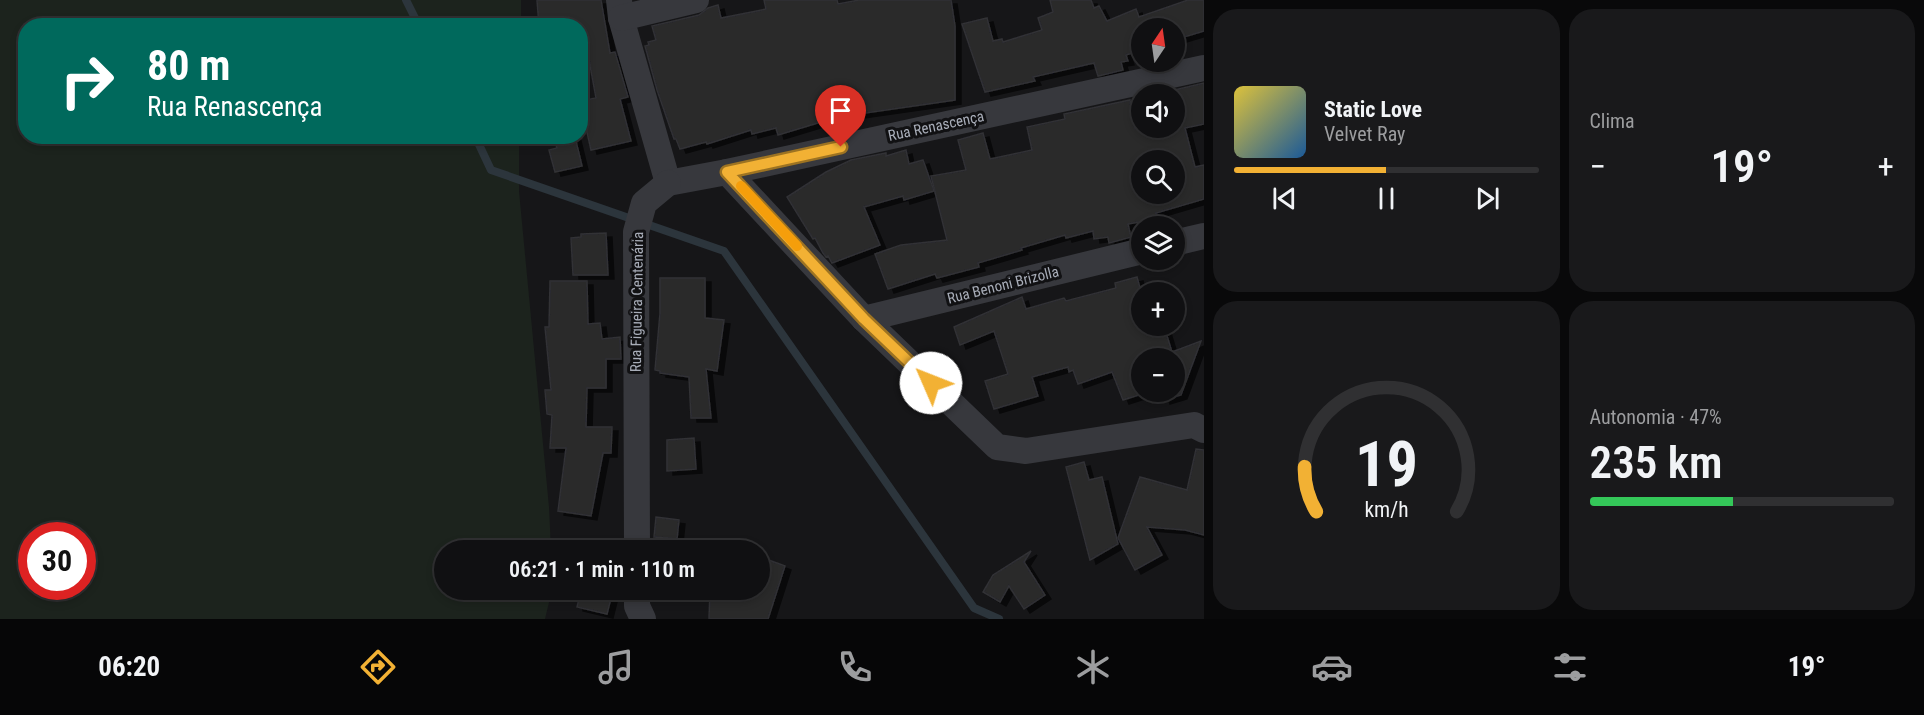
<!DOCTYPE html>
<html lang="pt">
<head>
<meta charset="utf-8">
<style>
  body { margin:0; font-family:"Roboto Condensed",sans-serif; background:#19191b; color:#f1f3f6; height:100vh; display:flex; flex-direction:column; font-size:22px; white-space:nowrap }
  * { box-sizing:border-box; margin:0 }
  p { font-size:20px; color:#9c9d9f }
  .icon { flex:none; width:33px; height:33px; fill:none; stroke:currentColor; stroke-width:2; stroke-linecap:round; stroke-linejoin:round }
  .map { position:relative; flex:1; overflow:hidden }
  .side { display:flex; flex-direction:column; gap:9px; padding:9px; background:#09090a; width:720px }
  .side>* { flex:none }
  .top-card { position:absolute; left:18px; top:18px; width:570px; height:126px; border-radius:24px; box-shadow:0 3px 9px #0003,0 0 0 2px #303032; background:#00695c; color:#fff; overflow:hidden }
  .needle { width:39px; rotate:13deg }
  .controls { position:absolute; left:1131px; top:18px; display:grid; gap:12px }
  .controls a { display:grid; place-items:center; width:54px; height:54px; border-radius:50%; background:#101012; box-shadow:0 3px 9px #0003,0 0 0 2px #303032; font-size:30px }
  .speed { position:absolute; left:18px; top:522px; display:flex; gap:12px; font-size:30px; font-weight:700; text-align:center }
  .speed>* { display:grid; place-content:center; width:78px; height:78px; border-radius:50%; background:#101012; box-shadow:0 3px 9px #0003,0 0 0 2px #303032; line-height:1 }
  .speed .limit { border:9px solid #d22; background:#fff; color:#111 }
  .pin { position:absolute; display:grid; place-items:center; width:51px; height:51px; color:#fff; margin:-62px -26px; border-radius:50% 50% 50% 0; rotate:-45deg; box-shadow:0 0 6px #0007 }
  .pin .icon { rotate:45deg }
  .me { position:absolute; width:66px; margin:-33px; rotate:314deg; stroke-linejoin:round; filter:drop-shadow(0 0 4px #0008) }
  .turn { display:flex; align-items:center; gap:21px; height:126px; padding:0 30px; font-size:27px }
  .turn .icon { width:78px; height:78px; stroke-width:2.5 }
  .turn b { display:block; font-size:42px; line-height:51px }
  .big { font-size:45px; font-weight:600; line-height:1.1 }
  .side .card { flex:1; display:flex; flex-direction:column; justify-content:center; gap:9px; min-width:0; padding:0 21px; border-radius:24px; background:#19191b }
  .side .dial { align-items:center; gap:0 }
  .dial svg { height:156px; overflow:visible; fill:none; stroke:#303032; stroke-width:7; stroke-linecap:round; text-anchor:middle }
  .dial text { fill:#f1f3f6; stroke:none }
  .song { display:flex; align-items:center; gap:18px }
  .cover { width:72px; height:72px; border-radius:9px; background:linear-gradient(135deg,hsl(50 70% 55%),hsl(210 70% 35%)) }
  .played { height:6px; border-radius:3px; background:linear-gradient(90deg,#f2b134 50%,#303032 50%) }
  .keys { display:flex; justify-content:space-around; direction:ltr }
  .heat { display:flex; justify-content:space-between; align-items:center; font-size:33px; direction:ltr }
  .charge { height:9px; border-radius:4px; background:linear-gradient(90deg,#34c759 47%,#303032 0) }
  .side .tiles { flex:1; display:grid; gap:9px; grid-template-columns:repeat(2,1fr) }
  .trip { position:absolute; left:434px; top:540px; width:336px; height:60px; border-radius:30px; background:#101012; box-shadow:0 3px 9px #0003,0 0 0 2px #303032; font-weight:600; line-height:60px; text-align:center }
  .tab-bar { display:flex; height:96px; justify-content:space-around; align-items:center; background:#060607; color:#9c9d9f }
  .tab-bar .icon { width:42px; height:42px }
  .tab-bar .selected { color:#f2b134 }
  .tab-bar b { font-size:27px; color:#f1f3f6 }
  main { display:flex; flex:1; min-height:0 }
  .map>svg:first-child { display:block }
  .green { fill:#1c231d; fill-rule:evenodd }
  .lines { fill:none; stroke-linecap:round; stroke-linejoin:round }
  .stream { stroke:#2c353c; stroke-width:8 }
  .building { fill:#29292c; stroke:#303034; stroke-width:1.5; fill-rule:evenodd; filter:url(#shadow) }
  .minor { stroke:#37383d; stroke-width:26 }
  .route-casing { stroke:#9d7322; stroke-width:15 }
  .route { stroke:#f2b134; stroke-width:10 }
  .slow { stroke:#f59e0b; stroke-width:10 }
  .labels { text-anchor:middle; stroke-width:6; stroke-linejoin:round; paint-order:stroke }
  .street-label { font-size:15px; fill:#a8adb8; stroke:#111113 }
</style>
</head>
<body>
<main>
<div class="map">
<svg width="1204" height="619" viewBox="0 0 1204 619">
  <defs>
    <filter id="shadow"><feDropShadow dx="6" dy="4" stdDeviation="0" flood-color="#0009"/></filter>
  </defs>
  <rect width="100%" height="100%" fill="#161618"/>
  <path class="green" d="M0,0H521V25L26,26V136L519,137V191L549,507L551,550H444V590H552L545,619H0ZM32,536H82V586H32Z"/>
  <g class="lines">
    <g class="stream">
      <path d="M406,0L419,26"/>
      <path d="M475,136L491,170L724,251L974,608L999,619"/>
    </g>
  </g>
  <g class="building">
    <path d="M537,0H601L610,53L615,52L628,97L620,99L631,141L591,150L580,101L596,98L589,60L580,62V26H539Z"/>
    <path d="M764,0H837L838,4L859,0H951L955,26V100L851,115L852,119L822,125L821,122L778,135L776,128L752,134L751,130L707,144L706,142L680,149L676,139H674L657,90L645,46L649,45L648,42L656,40L652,26L699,15L708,8L718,5L721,18L766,9Z"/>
    <path d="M1050,0H1091L1094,8L1099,6L1107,21L1136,9L1139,17L1188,0H1204V31L1174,40V28H1142V50L1126,55L1128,61L1121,62L1123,70L1098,76L1094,63L1033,77L1035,81L985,92L962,24L987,18L993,41L1002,39L1003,42L1042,30L1038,18L1053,12Z"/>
    <path d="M1204,83V124L1185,128L1195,167L1204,165V199L1156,213L1157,219L1128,224L1131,237L1109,243L1108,237L1094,239L1093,231L1066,238L1065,235L1021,248L1022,250L978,263L979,267L937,278L935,274L888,289L875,254L901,245L947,240L931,176L966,170L958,140L983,133L990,159L1032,150L1027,127L1065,119L1064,114L1130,100L1135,128H1175L1174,94H1170V91ZM1142,160H1174V194H1142Z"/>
    <path d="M575,137L582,166L555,172L549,150L557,148L555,142Z"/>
    <path d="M906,150L909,164L923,160L934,191L904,200L903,196L864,207L880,245L832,263L828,256L826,257L823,253L815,238L813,239L787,197L826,172L851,160L886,153V156Z"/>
    <path d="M606,233L608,275H573L571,238L581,237V234Z"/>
    <path d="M1137,277L1142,295V326H1164L1172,352L1201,341L1181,395L1164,400L1162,392H1174V358H1142V392H1148L1123,400L1112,372L1078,384L1073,370L1069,372L1068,367L1032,377L1038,396L994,409L985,381L1008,374L994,331L960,345L954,327L1022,297L1026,309L1064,298L1066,301L1116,288L1115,283Z"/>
    <path d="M660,278H705V318L724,320L717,371L706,369L711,418H691L689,377L660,373V371L655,370L660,313Z"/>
    <path d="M550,281H587L588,324L600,323L602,339L620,337L621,359H606V388H587L586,427H612L611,453H603L591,516L558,511L566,448H550L552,415L547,414L545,390H551L545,327H549Z"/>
    <path d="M694,438L696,469L667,471V440Z"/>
    <path d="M1196,449L1204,450V535L1185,530L1147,527L1162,555L1135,570L1118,538L1140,477L1187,490Z"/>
    <path d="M1084,462L1089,480L1102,477L1118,544L1090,560L1066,467Z"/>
    <path d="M656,517L679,520L677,539L654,537Z"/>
    <path d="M1031,551L1024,562L1045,595L1024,609L1009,586L1000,602L983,592L993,575Z"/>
    <path d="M766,559L785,566L768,619H709L710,590H759V565L764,566Z"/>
    <path d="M581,590H613L607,614L577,607Z"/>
  </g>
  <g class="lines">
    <g class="minor">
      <path d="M619,0L621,18L668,183"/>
      <path d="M621,18L696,0"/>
      <path d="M727,172L864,319L997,447L1026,451L1194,425L1204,430"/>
      <path d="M668,183L727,172L1204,68"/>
      <path d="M1174,243L1204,236"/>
      <path d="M864,319L1142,251"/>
      <path d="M637,550L636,232L644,203L668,183"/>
      <path d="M637,590V606L643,619"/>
    </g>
  </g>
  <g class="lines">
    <defs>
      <path id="route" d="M841,147L727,172L864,319L931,383"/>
    </defs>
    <use href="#route" class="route-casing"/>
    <use href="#route" class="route"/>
    <path class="slow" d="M741,186L797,246"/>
  </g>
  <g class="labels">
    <g class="street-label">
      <text transform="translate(936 126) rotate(-12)" y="5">Rua Renascença</text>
      <text transform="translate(1003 285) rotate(-14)" y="5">Rua Benoni Brizolla</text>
      <text transform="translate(637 302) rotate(-89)" y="5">Rua Figueira Centenária</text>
    </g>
  </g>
</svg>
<div class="controls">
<a><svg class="needle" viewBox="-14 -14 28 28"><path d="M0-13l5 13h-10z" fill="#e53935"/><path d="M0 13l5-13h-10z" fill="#9c9d9f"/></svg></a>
<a><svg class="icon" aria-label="sound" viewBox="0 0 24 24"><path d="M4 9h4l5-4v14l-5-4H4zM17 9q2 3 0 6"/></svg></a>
<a><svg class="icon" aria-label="search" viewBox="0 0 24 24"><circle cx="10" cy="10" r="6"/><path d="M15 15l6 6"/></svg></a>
<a><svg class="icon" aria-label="layers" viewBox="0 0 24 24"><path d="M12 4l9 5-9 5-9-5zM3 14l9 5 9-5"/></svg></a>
<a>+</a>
<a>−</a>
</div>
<div class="speed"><div class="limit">30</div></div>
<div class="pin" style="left:841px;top:147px;background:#d93025"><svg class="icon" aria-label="arrive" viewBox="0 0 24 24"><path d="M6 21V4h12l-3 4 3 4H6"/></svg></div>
<svg class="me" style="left:931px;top:383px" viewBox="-20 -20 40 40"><circle r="19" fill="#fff"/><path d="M0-13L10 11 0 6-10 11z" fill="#f2b134"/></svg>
<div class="trip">06:21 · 1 min · 110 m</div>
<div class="top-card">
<div class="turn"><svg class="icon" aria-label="right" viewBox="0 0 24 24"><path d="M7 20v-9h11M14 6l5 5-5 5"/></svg><div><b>80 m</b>Rua Renascença</div></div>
</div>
</div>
<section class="side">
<div class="tiles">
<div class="card">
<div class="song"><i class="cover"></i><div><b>Static Love</b><p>Velvet Ray</p></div></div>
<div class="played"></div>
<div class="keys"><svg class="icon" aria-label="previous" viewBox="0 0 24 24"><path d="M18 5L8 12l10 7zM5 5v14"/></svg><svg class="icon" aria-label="pause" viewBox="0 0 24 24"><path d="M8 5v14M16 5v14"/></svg><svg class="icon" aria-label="next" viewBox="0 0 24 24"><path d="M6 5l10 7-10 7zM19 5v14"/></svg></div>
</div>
<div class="card"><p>Clima</p>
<div class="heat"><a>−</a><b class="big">19°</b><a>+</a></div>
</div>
<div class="card dial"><svg viewBox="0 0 100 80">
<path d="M14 69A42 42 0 1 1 86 69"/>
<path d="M14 69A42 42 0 0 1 8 46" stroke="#f2b134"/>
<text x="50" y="56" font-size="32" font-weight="700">19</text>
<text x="50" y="72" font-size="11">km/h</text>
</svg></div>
<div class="card"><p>Autonomia · 47%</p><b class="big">235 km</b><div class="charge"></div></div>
</div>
</section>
</main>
<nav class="tab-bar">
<b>06:20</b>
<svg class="icon selected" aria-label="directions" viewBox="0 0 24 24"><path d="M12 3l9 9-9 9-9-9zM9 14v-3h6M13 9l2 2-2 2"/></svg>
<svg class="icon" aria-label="music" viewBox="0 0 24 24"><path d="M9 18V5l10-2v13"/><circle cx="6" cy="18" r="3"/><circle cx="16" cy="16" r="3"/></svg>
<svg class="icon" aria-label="phone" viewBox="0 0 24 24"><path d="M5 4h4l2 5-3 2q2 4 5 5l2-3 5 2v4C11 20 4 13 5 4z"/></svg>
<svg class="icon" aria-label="climate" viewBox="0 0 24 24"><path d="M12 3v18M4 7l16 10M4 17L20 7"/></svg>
<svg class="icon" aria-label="car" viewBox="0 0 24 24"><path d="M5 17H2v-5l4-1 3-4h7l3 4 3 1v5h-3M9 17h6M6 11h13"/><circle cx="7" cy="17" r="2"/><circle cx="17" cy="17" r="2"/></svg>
<svg class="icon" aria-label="filters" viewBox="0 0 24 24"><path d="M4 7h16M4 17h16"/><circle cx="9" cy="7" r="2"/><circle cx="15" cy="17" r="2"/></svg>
<b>19°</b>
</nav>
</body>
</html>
